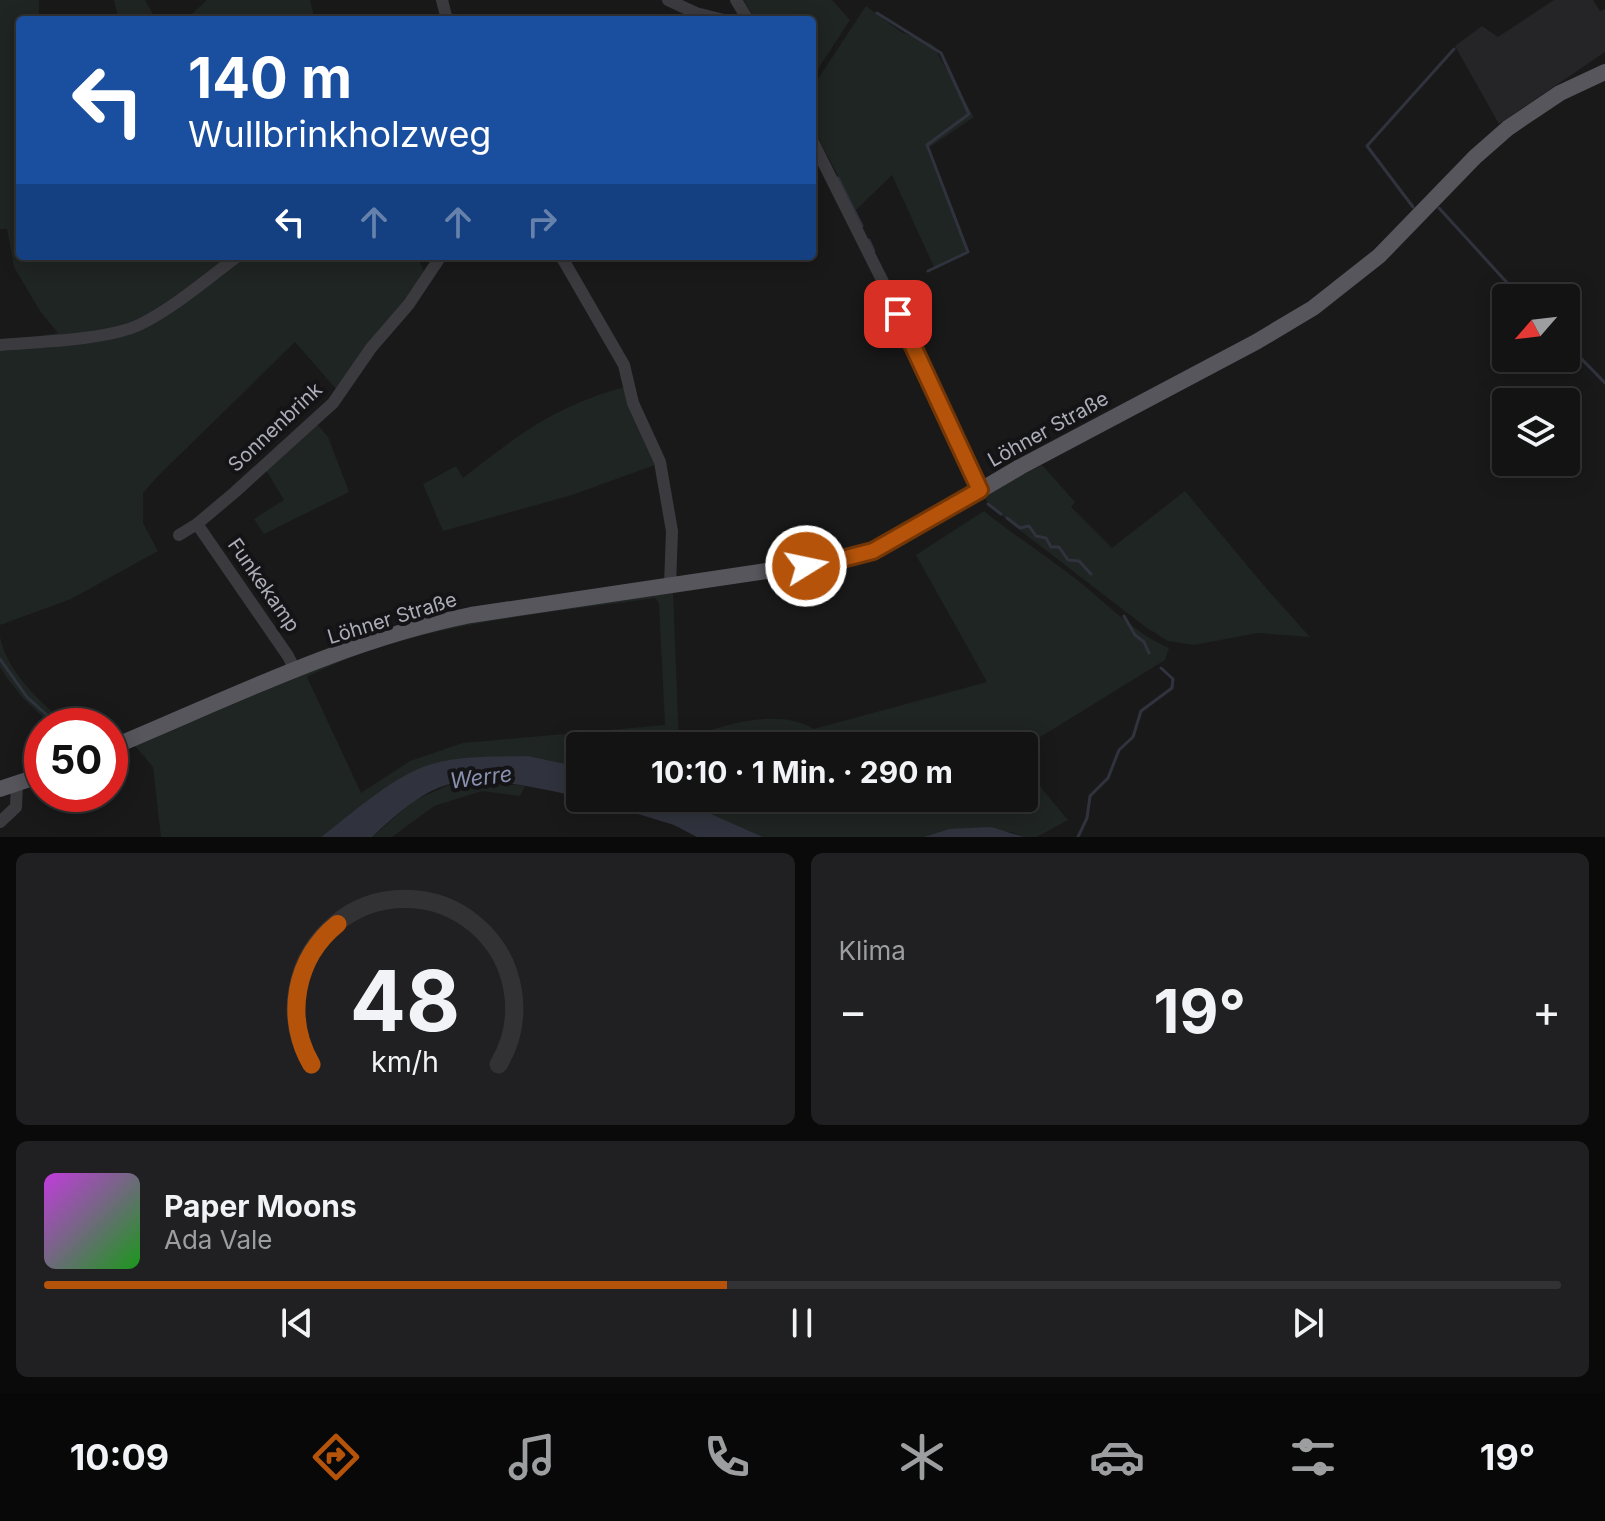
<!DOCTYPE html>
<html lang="de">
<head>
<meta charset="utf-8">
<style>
  body { margin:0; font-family:Inter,sans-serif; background:#202022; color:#f1f3f6; height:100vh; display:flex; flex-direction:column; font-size:30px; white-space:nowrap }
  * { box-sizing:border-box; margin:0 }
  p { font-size:26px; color:#9d9ea0 }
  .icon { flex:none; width:44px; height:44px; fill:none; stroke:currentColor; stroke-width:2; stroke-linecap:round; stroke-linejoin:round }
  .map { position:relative; height:837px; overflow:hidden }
  .details { display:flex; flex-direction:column; gap:16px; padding:16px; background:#0a0a0b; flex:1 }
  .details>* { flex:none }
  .banner { position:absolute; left:16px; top:16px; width:800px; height:244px; border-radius:8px; box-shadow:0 4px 20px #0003,0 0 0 2px #323234; background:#1a4fa0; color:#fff; overflow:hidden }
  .needle { width:52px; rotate:242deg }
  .tools { position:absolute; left:1492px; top:284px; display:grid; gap:16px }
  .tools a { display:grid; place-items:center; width:88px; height:88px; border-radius:8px; background:#131314; box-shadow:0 4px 20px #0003,0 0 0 2px #323234; font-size:40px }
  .speed { position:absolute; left:24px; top:708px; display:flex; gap:16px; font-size:40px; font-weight:700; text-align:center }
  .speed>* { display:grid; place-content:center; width:104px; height:104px; border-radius:50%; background:#131314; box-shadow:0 4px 20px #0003,0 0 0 2px #323234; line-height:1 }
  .speed .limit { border:12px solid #d22; background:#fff; color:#111 }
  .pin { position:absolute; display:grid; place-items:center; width:68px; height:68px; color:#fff; margin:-34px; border-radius:16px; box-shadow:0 4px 12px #0006 }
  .me { position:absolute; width:88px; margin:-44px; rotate:80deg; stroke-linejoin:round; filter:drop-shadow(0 0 6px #0008) }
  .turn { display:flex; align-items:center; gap:28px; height:168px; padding:0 40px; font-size:36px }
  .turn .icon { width:104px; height:104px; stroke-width:2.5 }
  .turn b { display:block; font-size:56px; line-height:68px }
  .lanes { display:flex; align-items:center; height:76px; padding:0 40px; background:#0003; justify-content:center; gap:40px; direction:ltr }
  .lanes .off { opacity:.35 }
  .big { font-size:60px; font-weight:700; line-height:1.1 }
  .details .tile { flex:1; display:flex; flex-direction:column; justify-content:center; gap:12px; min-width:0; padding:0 28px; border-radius:12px; background:#202022 }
  .details .dial { align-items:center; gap:0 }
  .dial svg { height:208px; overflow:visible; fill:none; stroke:#323234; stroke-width:7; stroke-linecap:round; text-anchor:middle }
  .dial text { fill:#f1f3f6; stroke:none }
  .song { display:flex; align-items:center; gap:24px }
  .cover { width:96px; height:96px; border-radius:12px; background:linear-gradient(135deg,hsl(290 70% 55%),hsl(120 70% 35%)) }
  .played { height:8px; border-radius:4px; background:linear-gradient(90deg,#b45309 45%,#323234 45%) }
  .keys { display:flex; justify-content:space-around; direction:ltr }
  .heat { display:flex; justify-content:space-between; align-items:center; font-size:44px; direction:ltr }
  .details .tiles { flex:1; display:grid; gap:16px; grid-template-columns:1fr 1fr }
  .tile:last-child { grid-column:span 2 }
  .trip { position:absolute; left:566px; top:732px; width:472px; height:80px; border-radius:8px; background:#131314; box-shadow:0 4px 20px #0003,0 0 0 2px #323234; font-weight:700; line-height:80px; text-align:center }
  .tabs { display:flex; height:128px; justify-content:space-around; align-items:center; background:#080808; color:#9d9ea0 }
  .tabs .icon { width:56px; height:56px }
  .tabs .current { color:#b45309 }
  .tabs b { font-size:36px; color:#f1f3f6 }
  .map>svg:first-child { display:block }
  .built { fill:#252527 }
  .green { fill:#1f2522; fill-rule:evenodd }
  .water { fill:#30333d }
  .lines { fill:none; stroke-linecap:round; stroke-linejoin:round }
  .stream { stroke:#30333d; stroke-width:3 }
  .minor { stroke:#3b3a3f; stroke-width:12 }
  .major { stroke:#57565d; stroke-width:16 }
  .route-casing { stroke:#753606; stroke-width:20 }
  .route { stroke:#b45309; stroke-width:14 }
  .labels { text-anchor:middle; stroke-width:8; stroke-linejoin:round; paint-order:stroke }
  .street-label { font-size:20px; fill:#acadb8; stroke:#141315 }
  .water-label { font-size:22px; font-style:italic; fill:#8891af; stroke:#141315 }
</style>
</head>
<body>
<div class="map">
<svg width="1605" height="837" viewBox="0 0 1605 837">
  <rect width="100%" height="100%" fill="#19191a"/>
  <path class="built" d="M1554,0H1593L1600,11L1605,9V52L1499,124L1455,46L1482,26L1498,37Z"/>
  <g class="green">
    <path d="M0,0H39V20H20V256H417L426,276L337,390L295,342L157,477L143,493V523L158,551L71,599L0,625V342L58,333L40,311L14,267L7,229H0Z"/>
    <path d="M114,0H145L156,20H119Z"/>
    <path d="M207,0H310L315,20H185Z"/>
    <path d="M744,0H832L850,20L812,78V20H755Z"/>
    <path d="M866,6L901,32L932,44L974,117L927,149L967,251L934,267L892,175L856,210L812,126V88Z"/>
    <path d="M625,387L655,465L572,495L443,531L423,484L456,466L463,478C519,434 555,406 625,387Z"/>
    <path d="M317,424L328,437L349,492L264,534L254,519L284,500L266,470Z"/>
    <path d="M1042,465L1075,502L1071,507L1112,548L1185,491L1266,588L1310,637L1258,633L1194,645L1168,641L1147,628L1013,525L989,504L983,495Z"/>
    <path d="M984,511C1010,532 1037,550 1064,570C1099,595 1130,631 1169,648L1165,660L1024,747L687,746V738C725,725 777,707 814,729L987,682L916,555Z"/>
    <path d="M673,590L679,746H580V767L528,756L475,758L380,792L321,837H161L153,767L135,746L110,756V753L304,672L432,627ZM655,598L659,603L665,725L463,743L410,761L361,793L307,677C414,623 538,615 655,598Z"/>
    <path d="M0,637C7,673 42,703 68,726L51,725L23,698L7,678L0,667Z"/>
    <path d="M1024,751L1042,789L1068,820L1037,837H1024L1011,832L949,829L924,837H763L675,798H1024Z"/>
    <path d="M484,782L525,786L520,796L482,791L434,806L392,837H372L413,801L453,783Z"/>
  </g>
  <g class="water">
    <path d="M528,756L580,767V797C540,789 496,777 455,783C426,787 393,817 372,837H321C350,815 389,780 423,767C455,755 494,757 528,756Z"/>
    <path d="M586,798H675L763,837H697L674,825Z"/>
    <path d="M991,827L1024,837H924L949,829Z"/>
  </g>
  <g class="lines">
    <g class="stream">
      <path d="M877,13L941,53L969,114L927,145L968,252L928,271"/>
      <path d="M838,178L862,226"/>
      <path d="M1413,207L1367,146L1454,49"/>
      <path d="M1439,208L1521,298"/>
      <path d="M869,240L874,251"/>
      <path d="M1566,343L1605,383"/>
      <path d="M988,504L1001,514"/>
      <path d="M1007,518L1020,528L1029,526L1036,536L1046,538L1051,547H1059L1068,560L1079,561L1091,574"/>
      <path d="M1124,616L1135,635L1144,642L1149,653"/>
      <path d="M0,659L27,697L59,726"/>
      <path d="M1078,837L1087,818L1090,796L1108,778L1119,750L1133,737L1141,711L1172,688L1173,679L1161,668"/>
    </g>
    <g class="minor">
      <path d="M442,0L447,20"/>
      <path d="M668,0L696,13L724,20"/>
      <path d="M736,0L748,20"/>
      <path d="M812,140L886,288L980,490"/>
      <path d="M561,256L624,365L633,403L660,462L672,531L670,585"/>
      <path d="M0,345C37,342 109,340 141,324C175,307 207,279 238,256"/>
      <path d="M197,524L288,656L295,670"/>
      <path d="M179,535L197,524L235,492L333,403L371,348L409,304L441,256"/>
      <path d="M0,822L16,807L17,784"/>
    </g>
    <g class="major">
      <path d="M110,748C228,699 345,640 471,615L834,561L873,551L894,541L1020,467L1256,342L1313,308L1379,256L1475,157L1508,128L1560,93L1605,72"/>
      <path d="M0,789L42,775"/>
    </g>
  </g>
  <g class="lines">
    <defs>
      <path id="route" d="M806,566L834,561L873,551L980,490L898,314"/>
    </defs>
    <use href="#route" class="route-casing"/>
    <use href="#route" class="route"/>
  </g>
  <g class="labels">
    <g class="street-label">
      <text transform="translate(275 427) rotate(-43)" y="7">Sonnenbrink</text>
      <text transform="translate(1048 429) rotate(-29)" y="7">Löhner Straße</text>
      <text transform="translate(264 585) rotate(55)" y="7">Funkekamp</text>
      <text transform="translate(392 618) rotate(-17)" y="7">Löhner Straße</text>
    </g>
    <g class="water-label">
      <text transform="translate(481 777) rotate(-7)" y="8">Werre</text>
    </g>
  </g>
</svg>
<div class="tools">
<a><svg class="needle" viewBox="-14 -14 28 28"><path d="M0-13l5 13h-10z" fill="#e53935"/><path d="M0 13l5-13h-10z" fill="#9d9ea0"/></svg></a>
<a><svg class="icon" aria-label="layers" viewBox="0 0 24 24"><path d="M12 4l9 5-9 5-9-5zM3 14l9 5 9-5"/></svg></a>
</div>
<div class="speed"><div class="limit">50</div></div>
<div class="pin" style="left:898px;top:314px;background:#d93025"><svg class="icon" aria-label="arrive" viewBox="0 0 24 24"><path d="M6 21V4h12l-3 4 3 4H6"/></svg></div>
<svg class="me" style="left:806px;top:566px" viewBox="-20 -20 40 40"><circle r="17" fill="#b45309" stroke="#fff" stroke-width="3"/><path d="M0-11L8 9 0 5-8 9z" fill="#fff"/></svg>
<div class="trip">10:10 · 1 Min. · 290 m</div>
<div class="banner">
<div class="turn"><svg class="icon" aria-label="left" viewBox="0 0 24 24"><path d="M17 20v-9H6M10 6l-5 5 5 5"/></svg><div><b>140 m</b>Wullbrinkholzweg</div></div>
<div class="lanes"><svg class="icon" aria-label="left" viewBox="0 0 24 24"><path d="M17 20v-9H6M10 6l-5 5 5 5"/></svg><svg class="icon off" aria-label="ahead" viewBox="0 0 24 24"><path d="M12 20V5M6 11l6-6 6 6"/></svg><svg class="icon off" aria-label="ahead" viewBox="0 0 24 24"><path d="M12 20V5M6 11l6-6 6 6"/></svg><svg class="icon off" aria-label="right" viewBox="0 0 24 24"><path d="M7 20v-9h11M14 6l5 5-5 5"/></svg></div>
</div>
</div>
<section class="details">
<div class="tiles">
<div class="tile dial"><svg viewBox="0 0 100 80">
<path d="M14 69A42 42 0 1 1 86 69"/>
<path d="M14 69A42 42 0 0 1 24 15" stroke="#b45309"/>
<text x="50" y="56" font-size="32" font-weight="700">48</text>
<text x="50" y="72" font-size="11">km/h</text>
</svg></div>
<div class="tile"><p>Klima</p>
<div class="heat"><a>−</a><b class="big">19°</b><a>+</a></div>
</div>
<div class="tile">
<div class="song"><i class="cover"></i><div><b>Paper Moons</b><p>Ada Vale</p></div></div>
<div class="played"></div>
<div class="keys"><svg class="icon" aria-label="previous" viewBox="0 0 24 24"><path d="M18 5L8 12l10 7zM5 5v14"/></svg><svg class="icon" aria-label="pause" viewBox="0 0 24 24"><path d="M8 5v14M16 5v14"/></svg><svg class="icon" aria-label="next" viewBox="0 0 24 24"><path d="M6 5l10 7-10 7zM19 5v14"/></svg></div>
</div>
</div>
</section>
<nav class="tabs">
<b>10:09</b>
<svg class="icon current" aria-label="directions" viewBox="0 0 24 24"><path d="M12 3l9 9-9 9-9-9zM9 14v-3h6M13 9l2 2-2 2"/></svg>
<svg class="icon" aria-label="music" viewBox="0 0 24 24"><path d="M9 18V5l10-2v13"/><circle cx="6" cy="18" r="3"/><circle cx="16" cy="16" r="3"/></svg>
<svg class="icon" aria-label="phone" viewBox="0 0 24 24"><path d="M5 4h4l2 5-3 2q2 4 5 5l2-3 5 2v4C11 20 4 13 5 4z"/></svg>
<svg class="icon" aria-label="climate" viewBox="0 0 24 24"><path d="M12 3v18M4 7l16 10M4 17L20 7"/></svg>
<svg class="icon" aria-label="car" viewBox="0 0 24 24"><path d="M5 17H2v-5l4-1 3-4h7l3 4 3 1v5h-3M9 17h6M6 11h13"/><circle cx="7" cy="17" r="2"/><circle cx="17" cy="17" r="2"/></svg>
<svg class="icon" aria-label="filters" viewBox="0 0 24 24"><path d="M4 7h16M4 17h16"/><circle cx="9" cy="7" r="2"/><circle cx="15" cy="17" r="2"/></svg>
<b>19°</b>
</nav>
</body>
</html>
